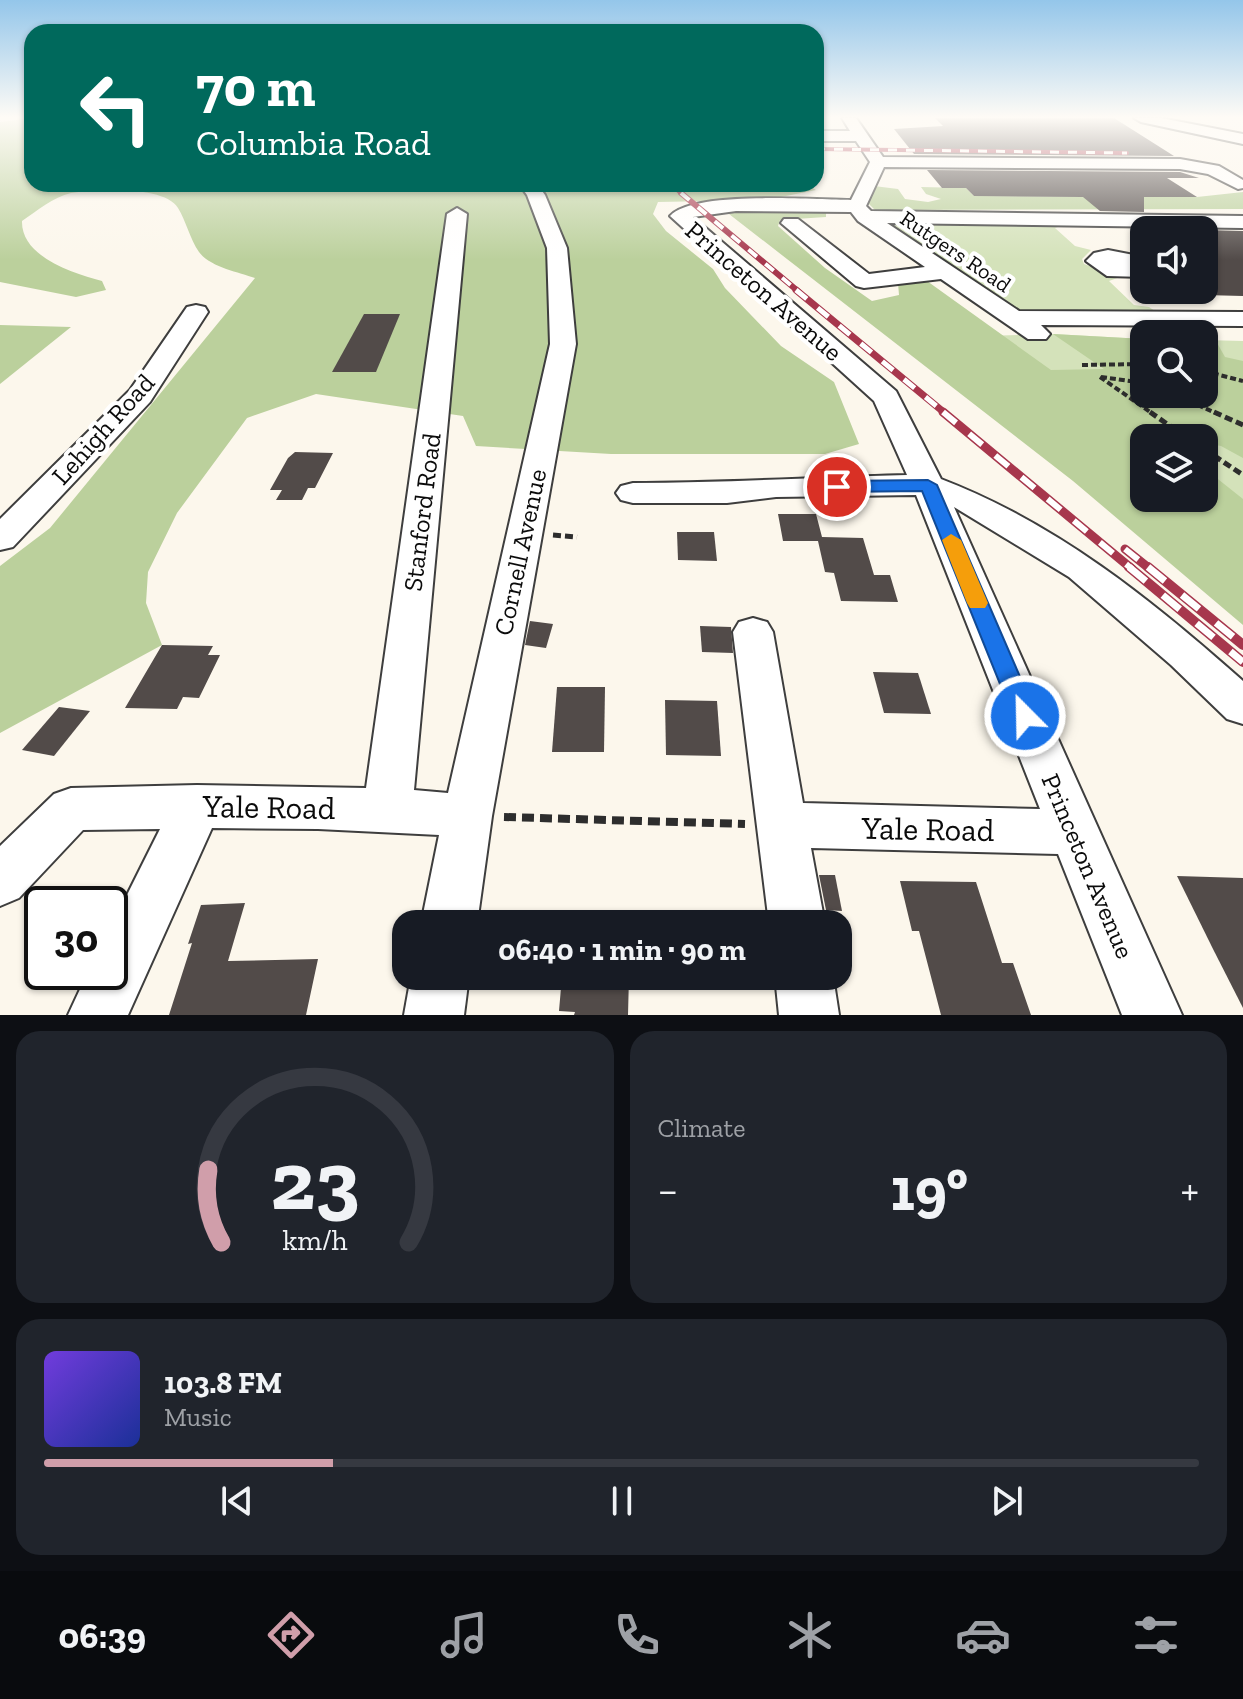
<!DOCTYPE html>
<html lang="en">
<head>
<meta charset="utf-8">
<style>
  body { margin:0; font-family:"Zilla Slab",serif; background:#20242c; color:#f1f3f6; height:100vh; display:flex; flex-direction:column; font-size:30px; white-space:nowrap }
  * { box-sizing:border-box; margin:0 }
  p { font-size:26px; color:#9ea1a6 }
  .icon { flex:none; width:44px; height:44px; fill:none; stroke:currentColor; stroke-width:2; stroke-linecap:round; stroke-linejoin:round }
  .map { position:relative; height:1015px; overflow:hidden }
  .panel { display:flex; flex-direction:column; gap:16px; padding:16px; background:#0d0f14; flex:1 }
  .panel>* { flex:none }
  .guide { position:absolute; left:24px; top:24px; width:800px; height:168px; border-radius:24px; box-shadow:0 2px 6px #0004; background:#00695c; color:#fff; overflow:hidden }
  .tools { position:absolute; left:1130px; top:216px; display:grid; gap:16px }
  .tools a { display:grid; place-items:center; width:88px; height:88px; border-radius:16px; background:#171b24; box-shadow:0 2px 6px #0004; font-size:40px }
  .speed { position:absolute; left:24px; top:886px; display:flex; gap:16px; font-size:40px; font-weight:700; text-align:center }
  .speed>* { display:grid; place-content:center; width:104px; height:104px; border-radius:50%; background:#171b24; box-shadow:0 2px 6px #0004; line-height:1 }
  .speed .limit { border:4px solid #111; border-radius:12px; background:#fff; color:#111 }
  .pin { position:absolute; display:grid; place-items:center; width:68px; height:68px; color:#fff; margin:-34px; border:4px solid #fff; border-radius:50%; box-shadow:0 2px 8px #0007 }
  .me { position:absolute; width:88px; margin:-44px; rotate:337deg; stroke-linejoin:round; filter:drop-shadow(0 0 6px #0008) }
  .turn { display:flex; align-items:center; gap:28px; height:168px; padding:0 40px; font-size:36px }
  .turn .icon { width:104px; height:104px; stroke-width:2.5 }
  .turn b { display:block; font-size:56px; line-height:68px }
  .big { font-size:60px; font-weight:800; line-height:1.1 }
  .panel .tile { flex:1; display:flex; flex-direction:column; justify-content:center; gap:12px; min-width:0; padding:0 28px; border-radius:24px; background:#20242c }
  .panel .dial { align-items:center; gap:0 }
  .dial svg { height:208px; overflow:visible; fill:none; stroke:#363941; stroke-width:7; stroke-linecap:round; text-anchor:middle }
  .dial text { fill:#f1f3f6; stroke:none }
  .song { display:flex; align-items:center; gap:24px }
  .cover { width:96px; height:96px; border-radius:12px; background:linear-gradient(135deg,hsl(260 70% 55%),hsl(230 70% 35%)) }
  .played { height:8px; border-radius:4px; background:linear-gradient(90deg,#d09eaa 25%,#363941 25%) }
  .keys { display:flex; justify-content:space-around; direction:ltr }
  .heat { display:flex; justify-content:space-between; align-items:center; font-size:44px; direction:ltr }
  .panel .tiles { flex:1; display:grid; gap:16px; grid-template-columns:1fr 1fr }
  .tile:last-child { grid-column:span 2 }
  .trip { position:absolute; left:392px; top:910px; width:460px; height:80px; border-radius:24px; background:#171b24; box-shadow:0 2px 6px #0004; font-weight:800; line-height:80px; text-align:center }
  .tabs { display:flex; height:128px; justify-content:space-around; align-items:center; background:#090b0e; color:#9ea1a6 }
  .tabs .icon { width:56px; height:56px }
  .tabs .active { color:#d09eaa }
  .tabs b { font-size:36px; color:#f1f3f6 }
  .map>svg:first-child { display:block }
  .green { fill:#d4e2ba }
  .forest { fill:#bbd09c }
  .building { fill:#524b49 }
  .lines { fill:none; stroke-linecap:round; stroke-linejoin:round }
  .minor-casing { stroke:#3e3e3e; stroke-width:4 }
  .path-far2 { stroke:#2d2d2d; stroke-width:4; stroke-dasharray:6 3; stroke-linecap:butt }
  .path-far1 { stroke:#2d2d2d; stroke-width:5; stroke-dasharray:8 4; stroke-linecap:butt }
  .path { stroke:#2d2d2d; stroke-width:8; stroke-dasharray:12 6; stroke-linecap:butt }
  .minor { fill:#fff; fill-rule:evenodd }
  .rail-far4-casing { stroke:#a7374d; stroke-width:4 }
  .rail-far3-casing { stroke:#a7374d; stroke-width:6 }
  .rail-far2-casing { stroke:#a7374d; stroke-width:7 }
  .rail-far1-casing { stroke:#a7374d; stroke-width:9 }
  .rail-casing { stroke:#a7374d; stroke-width:10 }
  .rail-far4 { stroke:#fff; stroke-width:3; stroke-dasharray:9; stroke-linecap:butt }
  .rail-far3 { stroke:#fff; stroke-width:4; stroke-dasharray:11; stroke-linecap:butt }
  .rail-far2 { stroke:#fff; stroke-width:5; stroke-dasharray:14; stroke-linecap:butt }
  .rail-far1 { stroke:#fff; stroke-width:6; stroke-dasharray:17; stroke-linecap:butt }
  .rail { stroke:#fff; stroke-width:7; stroke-dasharray:22; stroke-linecap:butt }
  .route { fill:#1a73e8; stroke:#114b97; stroke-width:2 }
  .slow { fill:#f59e0b }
  .labels { text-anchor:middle; stroke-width:8; stroke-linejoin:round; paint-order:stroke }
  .far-street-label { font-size:22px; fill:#0b0b0b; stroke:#fff }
  .street-label { font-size:26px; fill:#0b0b0b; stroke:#fff }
  .near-street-label { font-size:32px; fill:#0b0b0b; stroke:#fff }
</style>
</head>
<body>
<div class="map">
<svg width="1243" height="1015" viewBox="0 0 1243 1015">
  <rect width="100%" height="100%" fill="#fcf7ec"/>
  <g class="green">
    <path d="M883,222L1066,224L1055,228L1075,246L1091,250L1082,259L1084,264L1120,277L1109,281L1134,305L1149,307L1158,313H1028L1012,310Z"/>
    <path d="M1053,334L1144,339V394H1204V340L1243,341V521L1204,490V438H1144L983,336Z"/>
  </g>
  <g class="forest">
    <path d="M32,118V184H806L816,190L766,200L658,202L653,214L666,231L713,269L725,288L781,346L834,382L859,444L825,454H611L476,446L463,416L316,394L247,418L177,513L148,572L146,603L162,645L0,733V566L50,528L255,278C238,272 210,267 199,252C190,239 186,221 178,208C165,185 93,189 71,193C53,197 37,211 22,221C21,257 73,273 102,281L106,290L76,297L0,282V122Z"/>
    <path d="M874,186L898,189L905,199L928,202L941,199L926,194L921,187L966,188L974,196L1197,197L1243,192V209L875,210L868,203Z"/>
    <path d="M738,211L826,212V217L780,220L778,226L825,268L872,301L899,295L898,283L927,281L1051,370L1104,369L1053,334L1144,339V394H1204V340L1216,341L1225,357L1243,361V458L1221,446L1204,443V438H1144V498H1204V468L1243,499V625L1073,481L729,214Z"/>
    <path d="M0,325L71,327L0,384Z"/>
  </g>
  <g class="building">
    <path d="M935,118H1114L1174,156L914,154L894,129L943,126Z"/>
    <path d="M927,170L1180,172L1199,178H1167L1197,197H1144V212L1100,211L1083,197L974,196L966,188H942Z"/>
    <path d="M1204,230L1243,231V296L1204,295Z"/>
    <path d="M364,314H400L376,372H332Z"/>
    <path d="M295,452L333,453L315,488H308L302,500H276L282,490H270L288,458Z"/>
    <path d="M778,514H816L822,537L863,538L874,575H890L898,602L841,601L834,573L825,572L818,541H783Z"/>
    <path d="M677,532H714L717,561L678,560Z"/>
    <path d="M530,621L553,624L546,648L525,645Z"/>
    <path d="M700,626L731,627L733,653L702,652Z"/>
    <path d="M162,645L213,646L208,655H220L199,698L183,697L177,709L125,708Z"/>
    <path d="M873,672L918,673L931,714L884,713Z"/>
    <path d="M557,687H605L604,752H552Z"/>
    <path d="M665,700L717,701L721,756L666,755Z"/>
    <path d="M59,707L90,711L54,756L22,750Z"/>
    <path d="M819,875H835L842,911L826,910Z"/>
    <path d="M1177,876L1243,878V1008L1213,949Z"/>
    <path d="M900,881L976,882L1002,963H1013L1031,1015H941L919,931H912Z"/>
    <path d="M245,903L228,961L318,959L306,1015H169L192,943L188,944L201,905Z"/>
    <path d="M562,976H629L628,1015H574L575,1012L559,1011Z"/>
  </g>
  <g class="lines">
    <defs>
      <g id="minor">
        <path d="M842,118H856L883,157L1180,159L1219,166L1243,180V188L1238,189L1208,174L1180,169L884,167L866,206L871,211L1243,216V228L887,223L1019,311L1243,312V326L1041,325L1050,334L1046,339H1028L941,279L864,288L856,286L781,223L784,219H798L869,274L925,267L858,221L851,212L736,211L693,217L896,391L941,479C1056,523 1152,600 1243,681V724L1227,719L1171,665L1069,577L954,507L1182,1015H1122L1058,854L811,848L825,924H769L733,632L739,622L753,618L767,622L773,632L803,803L1040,809L916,495L776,497L727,503H633L621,500L616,493L621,486L633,483C725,483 816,477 907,475L874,401L670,216C693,190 814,200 851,200L870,162L856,141H816V131H850Z"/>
        <path d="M1134,118H1161L1243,134V144L1141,122Z"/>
        <path d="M519,184H537L545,195L567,248L576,344L492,816L477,924H421L439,835L318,829L212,828L128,1015H68L88,972H110V929L160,829L83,830L19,898L0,906V846L54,794L71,788L197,785L366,788L447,214L457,208L467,214L414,790L448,793L550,344L547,248L527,195Z"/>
        <path d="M1108,250L1144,257V277L1107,276L1086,261L1094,253Z"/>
        <path d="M196,305L205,307L208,312L150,402L13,547L0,550V519L130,390L187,307Z"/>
        <path d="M411,976H469L464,1015H404Z"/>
        <path d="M775,976H833L839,1015H779Z"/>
      </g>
    </defs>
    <use href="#minor" class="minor-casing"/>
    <g class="path-far2">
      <path d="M1082,365L1144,364"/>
      <path d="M1204,371L1243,381"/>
      <path d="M1100,377L1153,414"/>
      <path d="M1101,377L1144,383"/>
      <path d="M1173,394L1218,414"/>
    </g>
    <g class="path-far1">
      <path d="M1150,412L1187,438"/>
      <path d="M1214,412L1243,425"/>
      <path d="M1204,449L1243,475"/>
      <path d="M553,535L577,537"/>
    </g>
    <path class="path" d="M504,817L745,824"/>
    <use href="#minor" class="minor"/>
    <defs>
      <g id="rail-far4">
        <path d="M816,149L1127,153"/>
        <path d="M670,184L683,195"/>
      </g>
      <path id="rail-far3" d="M681,193L799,292"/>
      <path id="rail-far2" d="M796,290L946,414"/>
      <g id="rail-far1">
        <path d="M943,412L1132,569"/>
        <path d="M1125,549L1150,569"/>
      </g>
      <g id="rail">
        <path d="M1129,567L1243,662"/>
        <path d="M1148,567L1243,645"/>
      </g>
    </defs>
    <use href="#rail-far4" class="rail-far4-casing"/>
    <use href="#rail-far3" class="rail-far3-casing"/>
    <use href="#rail-far2" class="rail-far2-casing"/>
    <use href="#rail-far1" class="rail-far1-casing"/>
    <use href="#rail" class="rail-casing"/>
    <use href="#rail-far4" class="rail-far4"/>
    <use href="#rail-far3" class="rail-far3"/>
    <use href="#rail-far2" class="rail-far2"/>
    <use href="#rail-far1" class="rail-far1"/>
    <use href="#rail" class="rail"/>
  </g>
  <linearGradient id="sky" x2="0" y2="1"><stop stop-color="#94c6ea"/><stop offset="0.45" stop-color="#fefbf6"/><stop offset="1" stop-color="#fefbf6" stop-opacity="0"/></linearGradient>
  <rect width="1243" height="260" fill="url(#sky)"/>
  <path class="route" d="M928,480L937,485L1037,716L1033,723L1025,726L1016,723L1013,716L922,491L837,492L828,487L837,481Z"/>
  <path class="slow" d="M951,534L961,540L988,603L985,608H970L967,603L942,540Z"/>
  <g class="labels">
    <g class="far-street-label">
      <text transform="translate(956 251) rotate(34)" y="8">Rutgers Road</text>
    </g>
    <g class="street-label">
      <text transform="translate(764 291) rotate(41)" y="9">Princeton Avenue</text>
      <text transform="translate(103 429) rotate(-48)" y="9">Lehigh Road</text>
      <text transform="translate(422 512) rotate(-83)" y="9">Stanford Road</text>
      <text transform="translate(520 552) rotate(-78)" y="9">Cornell Avenue</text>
      <text transform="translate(1088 866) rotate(67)" y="9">Princeton Avenue</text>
    </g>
    <g class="near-street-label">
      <text transform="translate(269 807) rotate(1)" y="11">Yale Road</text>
      <text transform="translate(928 829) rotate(1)" y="11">Yale Road</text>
    </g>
  </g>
</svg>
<div class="tools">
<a><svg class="icon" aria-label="sound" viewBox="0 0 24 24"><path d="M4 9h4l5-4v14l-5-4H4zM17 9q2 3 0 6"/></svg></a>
<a><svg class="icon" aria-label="search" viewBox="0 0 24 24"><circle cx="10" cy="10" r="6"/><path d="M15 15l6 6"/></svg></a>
<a><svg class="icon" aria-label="layers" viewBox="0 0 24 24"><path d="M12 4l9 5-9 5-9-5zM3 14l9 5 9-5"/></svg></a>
</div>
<div class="speed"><div class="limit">30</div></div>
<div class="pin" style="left:837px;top:487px;background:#d93025"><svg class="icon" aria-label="arrive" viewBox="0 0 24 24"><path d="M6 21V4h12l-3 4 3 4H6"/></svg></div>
<svg class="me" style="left:1025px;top:716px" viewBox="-20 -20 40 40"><circle r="17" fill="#1a73e8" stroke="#fff" stroke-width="3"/><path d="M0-11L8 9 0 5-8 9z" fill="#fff"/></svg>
<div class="trip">06:40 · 1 min · 90 m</div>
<div class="guide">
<div class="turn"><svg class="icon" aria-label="left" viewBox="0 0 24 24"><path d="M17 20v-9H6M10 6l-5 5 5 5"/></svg><div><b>70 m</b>Columbia Road</div></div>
</div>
</div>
<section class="panel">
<div class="tiles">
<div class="tile dial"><svg viewBox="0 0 100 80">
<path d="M14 69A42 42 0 1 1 86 69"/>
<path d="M14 69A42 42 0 0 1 9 41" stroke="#d09eaa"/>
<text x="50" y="56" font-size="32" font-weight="700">23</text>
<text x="50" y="72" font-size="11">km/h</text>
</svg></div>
<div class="tile"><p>Climate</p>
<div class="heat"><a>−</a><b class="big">19°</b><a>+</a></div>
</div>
<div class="tile">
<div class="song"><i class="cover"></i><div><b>103.8 FM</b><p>Music</p></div></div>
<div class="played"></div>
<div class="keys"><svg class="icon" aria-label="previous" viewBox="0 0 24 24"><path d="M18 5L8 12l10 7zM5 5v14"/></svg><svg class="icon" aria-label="pause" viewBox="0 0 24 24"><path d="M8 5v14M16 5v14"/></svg><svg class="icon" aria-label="next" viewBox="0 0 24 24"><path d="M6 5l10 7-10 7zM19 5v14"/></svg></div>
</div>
</div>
</section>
<nav class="tabs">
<b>06:39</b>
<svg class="icon active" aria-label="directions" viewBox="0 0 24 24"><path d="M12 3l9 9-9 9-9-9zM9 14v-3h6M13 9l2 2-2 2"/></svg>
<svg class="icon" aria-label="music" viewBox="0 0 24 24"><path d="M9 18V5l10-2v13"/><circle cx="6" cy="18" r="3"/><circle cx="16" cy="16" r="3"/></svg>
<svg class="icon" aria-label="phone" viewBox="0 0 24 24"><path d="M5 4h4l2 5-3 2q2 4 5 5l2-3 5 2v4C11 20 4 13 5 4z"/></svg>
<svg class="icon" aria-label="climate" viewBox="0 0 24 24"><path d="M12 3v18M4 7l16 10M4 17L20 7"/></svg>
<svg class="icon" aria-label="car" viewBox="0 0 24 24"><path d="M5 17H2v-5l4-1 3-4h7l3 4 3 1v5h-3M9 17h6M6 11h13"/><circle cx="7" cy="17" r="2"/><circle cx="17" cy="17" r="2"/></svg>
<svg class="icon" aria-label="filters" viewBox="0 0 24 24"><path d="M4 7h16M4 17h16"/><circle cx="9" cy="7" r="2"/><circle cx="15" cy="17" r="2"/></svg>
</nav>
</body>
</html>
